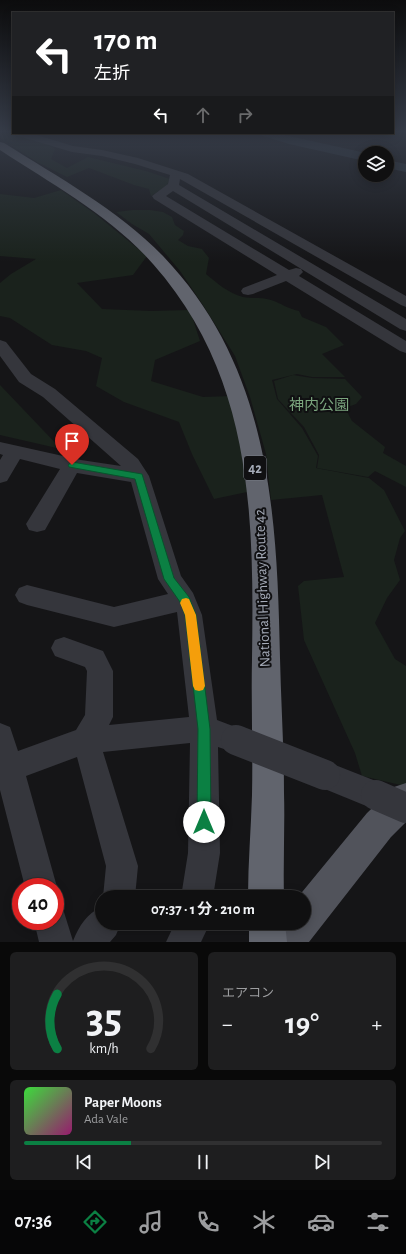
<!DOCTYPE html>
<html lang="ja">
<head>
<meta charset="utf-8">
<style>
  body { margin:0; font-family:"Alegreya Sans","Noto Sans JP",sans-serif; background:#1e1e1f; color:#f1f3f6; height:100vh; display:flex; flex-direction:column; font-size:15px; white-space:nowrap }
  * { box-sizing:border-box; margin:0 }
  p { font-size:13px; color:#9c9d9f }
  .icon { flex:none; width:22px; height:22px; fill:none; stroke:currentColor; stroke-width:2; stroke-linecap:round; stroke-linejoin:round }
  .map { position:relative; height:942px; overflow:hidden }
  .drawer { display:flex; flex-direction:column; gap:10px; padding:10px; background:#090909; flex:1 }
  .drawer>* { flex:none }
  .guide { position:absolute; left:12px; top:12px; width:382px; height:122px; border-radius:0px; box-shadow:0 2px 10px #0003,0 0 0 1px #303031; background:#202124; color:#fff; overflow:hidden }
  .controls { position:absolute; left:358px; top:146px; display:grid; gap:8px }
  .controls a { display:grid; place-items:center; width:36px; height:36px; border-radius:50%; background:#101011; box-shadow:0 2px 10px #0003,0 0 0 1px #303031; font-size:20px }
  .speed { position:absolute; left:12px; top:878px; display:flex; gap:8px; font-size:20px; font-weight:700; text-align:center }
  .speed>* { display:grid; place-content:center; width:52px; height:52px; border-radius:50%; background:#101011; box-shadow:0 2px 10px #0003,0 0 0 1px #303031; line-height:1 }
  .speed .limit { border:6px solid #d22; background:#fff; color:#111 }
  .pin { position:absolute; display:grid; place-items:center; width:34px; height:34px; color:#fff; margin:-41px -17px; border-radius:50% 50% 50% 0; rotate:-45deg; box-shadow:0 0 4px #0007 }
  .pin .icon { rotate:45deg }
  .me { position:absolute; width:44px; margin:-22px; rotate:0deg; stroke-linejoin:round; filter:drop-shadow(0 0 3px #0008) }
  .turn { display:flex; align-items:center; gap:14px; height:84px; padding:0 16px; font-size:18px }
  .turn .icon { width:52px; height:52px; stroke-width:2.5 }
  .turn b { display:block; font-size:28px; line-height:34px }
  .lanes { display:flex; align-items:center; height:38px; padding:0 16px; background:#0003; justify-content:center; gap:20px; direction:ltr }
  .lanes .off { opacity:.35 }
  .big { font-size:30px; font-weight:700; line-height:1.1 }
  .drawer .widget { flex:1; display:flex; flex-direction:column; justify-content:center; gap:6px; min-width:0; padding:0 14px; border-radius:6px; background:#1e1e1f }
  .drawer .dial { align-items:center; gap:0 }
  .dial svg { height:104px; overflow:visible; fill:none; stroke:#303031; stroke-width:7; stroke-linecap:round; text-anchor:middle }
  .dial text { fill:#f1f3f6; stroke:none }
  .song { display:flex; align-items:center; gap:12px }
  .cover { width:48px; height:48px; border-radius:6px; background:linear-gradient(135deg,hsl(120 70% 55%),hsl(320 70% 35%)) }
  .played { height:4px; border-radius:2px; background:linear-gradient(90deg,#0b8043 30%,#303031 30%) }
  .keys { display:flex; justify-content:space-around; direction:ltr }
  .heat { display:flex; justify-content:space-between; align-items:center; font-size:22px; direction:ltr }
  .drawer .tiles { flex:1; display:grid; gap:10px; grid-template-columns:1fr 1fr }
  .widget:last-child { grid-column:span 2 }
  .trip { position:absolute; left:95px; top:890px; width:216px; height:40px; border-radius:20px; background:#101011; box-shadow:0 2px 10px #0003,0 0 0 1px #303031; font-weight:700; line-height:40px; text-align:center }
  .menu { display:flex; height:64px; justify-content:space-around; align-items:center; background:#060607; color:#9c9d9f }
  .menu .icon { width:28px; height:28px }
  .menu .selected { color:#0b8043 }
  .menu b { font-size:18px; color:#f1f3f6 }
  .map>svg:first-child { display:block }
  .green { fill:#1a221c }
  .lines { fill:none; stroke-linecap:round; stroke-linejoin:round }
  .river { fill:#2a333c; fill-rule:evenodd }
  .minor { fill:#35363c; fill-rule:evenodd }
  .major { fill:#51535b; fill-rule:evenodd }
  .highway { fill:#61646d; fill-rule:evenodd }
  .minor-bridge { stroke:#35363c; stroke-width:30 }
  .route { fill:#0b8043; stroke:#07532c }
  .slow { fill:#f59e0b }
  .labels { text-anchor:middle; stroke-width:4; stroke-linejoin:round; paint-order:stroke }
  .shield { fill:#101012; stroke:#787c86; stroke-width:1 }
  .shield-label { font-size:14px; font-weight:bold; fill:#a5abb8 }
  .park-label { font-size:15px; fill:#7ba57e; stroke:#101012 }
  .street-label { font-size:15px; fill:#a5abb8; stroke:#101012 }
</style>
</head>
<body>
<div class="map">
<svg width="406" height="942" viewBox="0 0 406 942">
  <rect width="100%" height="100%" fill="#151517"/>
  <g class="green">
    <path d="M0,130H13V133H31L55,149L51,159L67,168L88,157L146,171L170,179L166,187L151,196L149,189L134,185L89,168L67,177L37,162L3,140L0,137Z"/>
    <path d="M61,190L94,213L147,256L133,275L77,283L102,309L151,311L190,310L200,341L155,360L151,381L203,397L232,396L239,434L247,492L214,499L192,454L179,422L124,402L96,386L102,358L86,351L52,345L10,318L0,316V283L11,274L36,259L0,256V194L34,198Z"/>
    <path d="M133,210H150L163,212L172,217L175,225L184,231L183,235L178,240L188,246L202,249L209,258L206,274C217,283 228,293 243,297C252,299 262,297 271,300C281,303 288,309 299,311L302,317L326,327L344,345L322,354L345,377H312L297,374L272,380L277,399L302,428L318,456L316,468L369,478L384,490L405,531L400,538L394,560L400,580L387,598L375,623L395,659L406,666V784L405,786L362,776L355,753L304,640L298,586L304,581L344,577L322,495L271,500L266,454L250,397L235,356L203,305L180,271L149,234L132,224L116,212Z"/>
    <path d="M293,375L312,378L345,379L362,397L356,404L345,408L352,421L385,447L383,453L406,466V487L375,471L368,477L317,468L319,455L304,427L278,399L274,381Z"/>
    <path d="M0,385L61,449L0,435Z"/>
  </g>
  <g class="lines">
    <g class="river">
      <path d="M258,133H275L357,151L365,153V161L289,144L260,135Z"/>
      <path d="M387,160L406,164V172L387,168Z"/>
    </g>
    <g class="minor">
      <path d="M14,133H30L73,146L102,150L138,158L188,174L406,296V307L401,305L180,179L179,185L406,319V331L400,329L173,191L166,196L289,270L296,268L301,269L303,272L299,276L406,341V353L400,351L286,281L253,294L248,295L243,294L241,291L243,288L277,275L154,199L152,196L168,184L170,175L135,164L102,156L72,152L15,135Z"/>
      <path d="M0,340L6,342L31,374L55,389L138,459L149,476L181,576L193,593L202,615L217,720L246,731L250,740L246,749L236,753L218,747L220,853L213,897H181L188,853L190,743L103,752L138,866L135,897H103L106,866L77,757L26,776L57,887L55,892V887H25L0,790V723L10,727L18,751L76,730L85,715L87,671L85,667L55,656L51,648L55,640L64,637L103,651L113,671V717L109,725L189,717L177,612L114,627L27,605L19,602L15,595L19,588L27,585L114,607L168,594L158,579L131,482L77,473L45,530L37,532L29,530L26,524L60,469L20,459L7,481L0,483V460L3,455L0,454V442L81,460L121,466L43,397L19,382L0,356Z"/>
      <path d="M325,761L386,785L391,795L386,805L376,810L315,785L311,775L315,765Z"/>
      <path d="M55,906L63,909L73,941C79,926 87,913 102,907V923H121L116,935L110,942H39L34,921H55Z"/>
      <path d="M175,923H210L201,942H166Z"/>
    </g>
    <path class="major" d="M406,783V822L391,837L309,942H267L273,929L278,923H304V897H298L367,813L394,787Z"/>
    <g class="highway">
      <path d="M0,142L4,143C58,177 117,209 163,256C270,368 277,512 280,658C281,703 284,748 284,793C285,828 283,862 284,897H248C248,863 251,829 252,795C253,749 251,704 252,659C254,516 253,377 153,264C111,216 53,185 0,150Z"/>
      <path d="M249,923H285L287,942H249Z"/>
    </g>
    <g class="minor-bridge">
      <path d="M236,740L325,775"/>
      <path d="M376,795L406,808"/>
    </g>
  </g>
  <linearGradient id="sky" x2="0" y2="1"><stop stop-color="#0c0c0d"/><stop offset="0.5" stop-color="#353b47"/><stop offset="1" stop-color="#353b47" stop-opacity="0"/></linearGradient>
  <rect width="406" height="262" fill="url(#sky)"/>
  <path class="route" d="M72,462L142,474L174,578L189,597L196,615L210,729L211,822L209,826L204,828L199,826L197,822L198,729L185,615L180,602L164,579L135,479L69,467L68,465Z"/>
  <path class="slow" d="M186,598L189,599L196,615L205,686L203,690L199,691L195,690L193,686L185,615L180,603L182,599Z"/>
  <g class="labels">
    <rect class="shield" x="244" y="456" width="22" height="24" rx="3"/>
    <g class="shield-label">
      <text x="255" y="473">42</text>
    </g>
    <g class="park-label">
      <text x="319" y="410">神内公園</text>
    </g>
    <g class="street-label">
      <text transform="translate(262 588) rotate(-92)" y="5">National Highway Route 42</text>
    </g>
  </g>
</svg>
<div class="controls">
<a><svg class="icon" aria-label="layers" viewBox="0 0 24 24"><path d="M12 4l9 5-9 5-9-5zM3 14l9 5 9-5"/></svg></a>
</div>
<div class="speed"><div class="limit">40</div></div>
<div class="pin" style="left:72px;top:465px;background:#d93025"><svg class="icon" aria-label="arrive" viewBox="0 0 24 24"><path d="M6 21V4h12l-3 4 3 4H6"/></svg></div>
<svg class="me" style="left:204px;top:822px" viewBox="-20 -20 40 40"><circle r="19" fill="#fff"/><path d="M0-13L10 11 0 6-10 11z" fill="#0b8043"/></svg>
<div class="trip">07:37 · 1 分 · 210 m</div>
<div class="guide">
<div class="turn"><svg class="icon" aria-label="left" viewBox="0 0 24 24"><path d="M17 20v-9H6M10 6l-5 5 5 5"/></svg><div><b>170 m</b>左折</div></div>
<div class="lanes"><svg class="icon" aria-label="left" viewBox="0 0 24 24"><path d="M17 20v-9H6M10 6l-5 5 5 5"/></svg><svg class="icon off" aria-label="ahead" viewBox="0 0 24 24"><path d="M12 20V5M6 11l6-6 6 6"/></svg><svg class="icon off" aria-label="right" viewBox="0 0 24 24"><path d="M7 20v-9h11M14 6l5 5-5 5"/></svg></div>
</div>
</div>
<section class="drawer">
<div class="tiles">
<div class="widget dial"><svg viewBox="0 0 100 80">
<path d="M14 69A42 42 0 1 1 86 69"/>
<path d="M14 69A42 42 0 0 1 14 27" stroke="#0b8043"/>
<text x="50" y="56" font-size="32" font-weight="700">35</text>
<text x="50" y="72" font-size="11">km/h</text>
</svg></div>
<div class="widget"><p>エアコン</p>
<div class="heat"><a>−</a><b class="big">19°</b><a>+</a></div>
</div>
<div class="widget">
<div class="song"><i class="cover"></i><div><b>Paper Moons</b><p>Ada Vale</p></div></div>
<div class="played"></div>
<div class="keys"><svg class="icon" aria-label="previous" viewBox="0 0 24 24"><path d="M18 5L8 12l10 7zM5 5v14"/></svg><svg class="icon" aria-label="pause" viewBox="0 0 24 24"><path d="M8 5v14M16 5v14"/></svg><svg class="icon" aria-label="next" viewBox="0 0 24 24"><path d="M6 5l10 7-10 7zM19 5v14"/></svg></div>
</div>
</div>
</section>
<nav class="menu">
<b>07:36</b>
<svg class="icon selected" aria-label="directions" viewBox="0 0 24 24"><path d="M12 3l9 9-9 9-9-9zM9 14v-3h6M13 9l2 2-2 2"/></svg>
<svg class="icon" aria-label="music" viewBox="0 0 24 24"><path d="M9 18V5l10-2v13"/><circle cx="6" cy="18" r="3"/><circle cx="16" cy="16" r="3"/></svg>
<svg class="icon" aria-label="phone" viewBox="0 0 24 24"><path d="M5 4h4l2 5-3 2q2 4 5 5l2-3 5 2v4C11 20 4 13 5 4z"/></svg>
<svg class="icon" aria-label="climate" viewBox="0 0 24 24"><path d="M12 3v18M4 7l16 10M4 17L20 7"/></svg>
<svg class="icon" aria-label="car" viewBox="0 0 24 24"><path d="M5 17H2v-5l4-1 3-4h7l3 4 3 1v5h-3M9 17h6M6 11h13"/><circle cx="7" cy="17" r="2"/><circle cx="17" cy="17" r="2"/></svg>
<svg class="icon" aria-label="filters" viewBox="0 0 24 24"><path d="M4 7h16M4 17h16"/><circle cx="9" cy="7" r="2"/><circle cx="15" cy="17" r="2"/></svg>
</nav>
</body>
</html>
